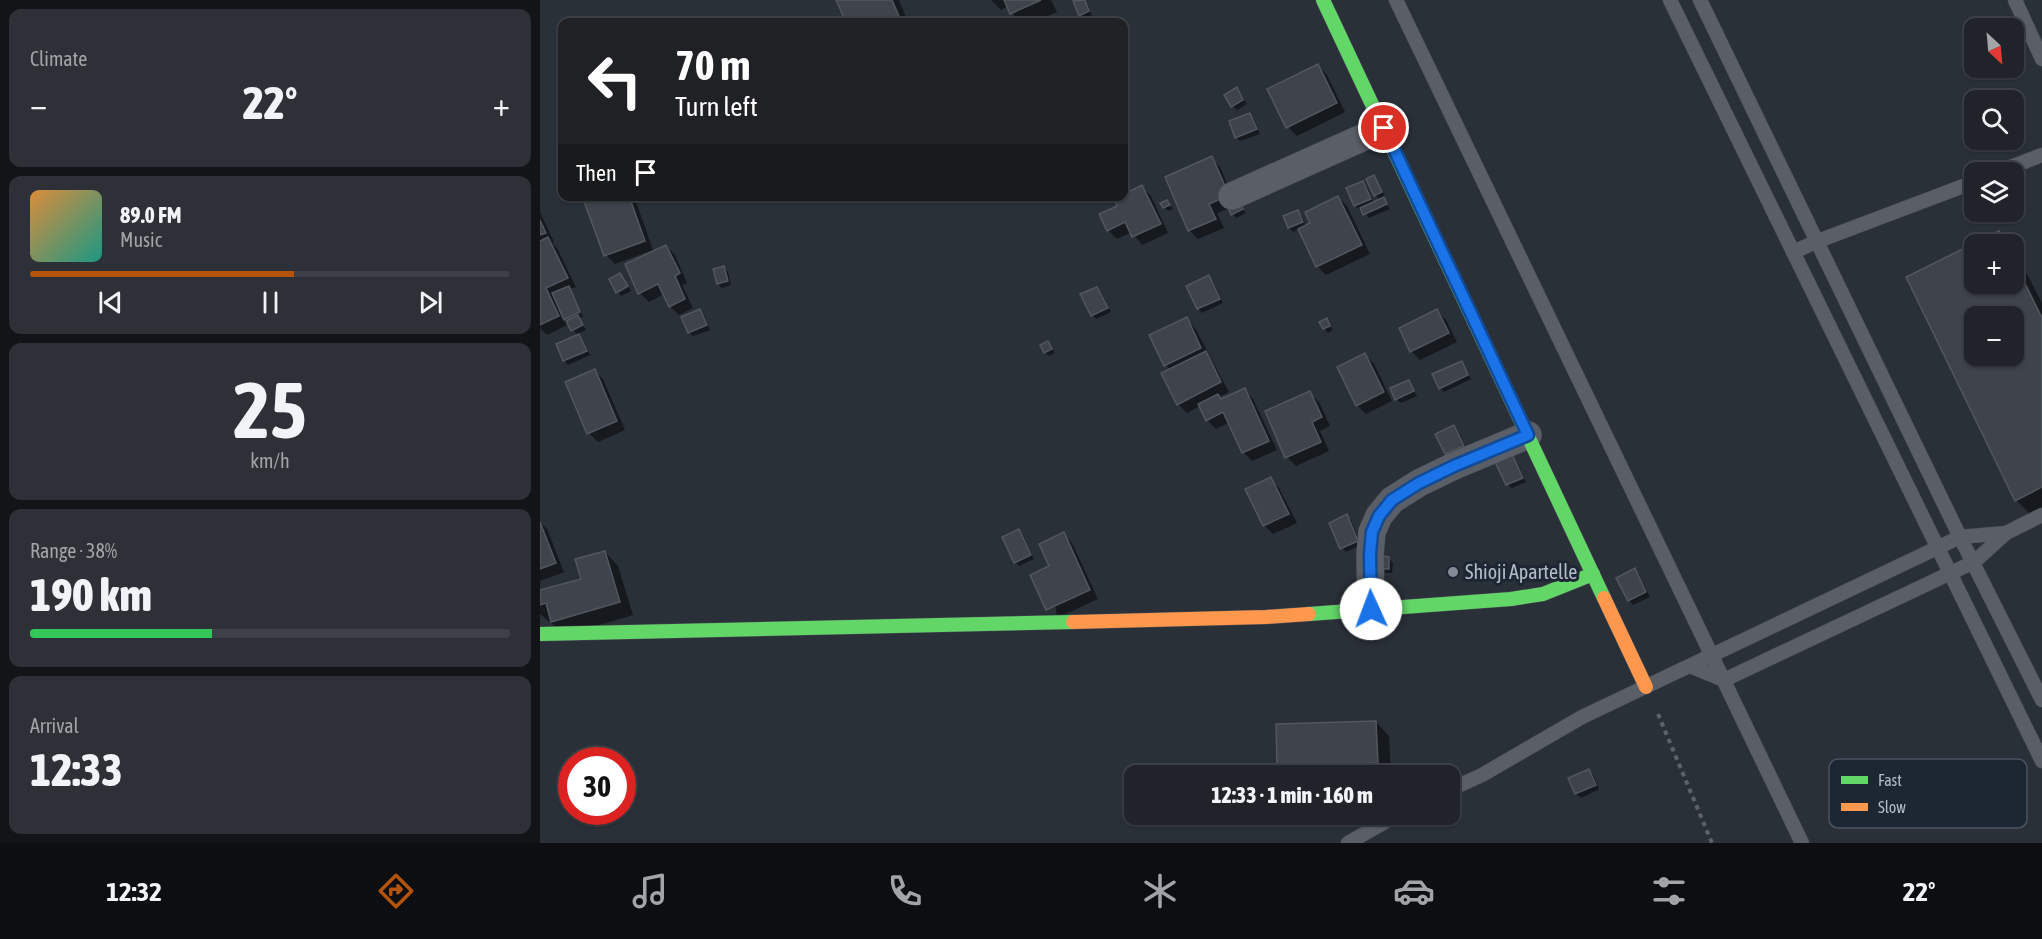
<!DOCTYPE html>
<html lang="en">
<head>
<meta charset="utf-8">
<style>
  body { margin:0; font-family:"Asap Condensed",sans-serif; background:#2d3036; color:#f1f3f6; height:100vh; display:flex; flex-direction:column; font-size:22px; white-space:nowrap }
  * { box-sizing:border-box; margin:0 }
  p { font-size:20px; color:#a2a4a8 }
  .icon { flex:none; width:33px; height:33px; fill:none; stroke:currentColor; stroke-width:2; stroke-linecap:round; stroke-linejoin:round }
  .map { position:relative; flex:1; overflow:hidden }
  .sheet { display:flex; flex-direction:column; gap:9px; padding:9px; background:#121417; width:540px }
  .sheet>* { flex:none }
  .guide { position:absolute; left:18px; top:18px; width:570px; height:183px; border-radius:12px; box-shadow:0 2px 4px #0004,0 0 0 2px #3d4147; background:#202124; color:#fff; overflow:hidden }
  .needle { width:39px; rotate:154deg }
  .buttons { position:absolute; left:1424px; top:18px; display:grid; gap:12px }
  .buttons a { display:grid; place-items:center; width:60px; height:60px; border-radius:12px; background:#20242a; box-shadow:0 2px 4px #0004,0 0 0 2px #3d4147; font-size:30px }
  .speed { position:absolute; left:18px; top:747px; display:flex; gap:12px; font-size:30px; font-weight:700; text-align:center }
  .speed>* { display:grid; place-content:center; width:78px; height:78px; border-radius:50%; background:#20242a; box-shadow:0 2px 4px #0004,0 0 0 2px #3d4147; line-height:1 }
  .speed .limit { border:9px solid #d22; background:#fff; color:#111 }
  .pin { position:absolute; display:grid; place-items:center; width:51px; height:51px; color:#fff; margin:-26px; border:3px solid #fff; border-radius:50%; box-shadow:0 2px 6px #0007 }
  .me { position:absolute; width:66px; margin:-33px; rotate:358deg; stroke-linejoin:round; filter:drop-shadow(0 0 4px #0008) }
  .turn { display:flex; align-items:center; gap:21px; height:126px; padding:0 18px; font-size:27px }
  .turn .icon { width:78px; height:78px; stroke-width:2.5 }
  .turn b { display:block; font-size:42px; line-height:51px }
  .then { display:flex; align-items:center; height:57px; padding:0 18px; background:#0003; gap:12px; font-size:22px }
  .big { font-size:45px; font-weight:800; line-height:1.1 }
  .sheet .tile { flex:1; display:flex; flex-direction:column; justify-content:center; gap:9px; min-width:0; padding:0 21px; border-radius:12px; background:#2d3036 }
  .sheet .dial { align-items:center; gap:0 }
  .dial b { font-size:78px; line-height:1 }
  .song { display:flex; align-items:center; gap:18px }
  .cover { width:72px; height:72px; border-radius:9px; background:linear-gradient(135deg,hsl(30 70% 55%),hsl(170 70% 35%)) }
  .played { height:6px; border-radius:3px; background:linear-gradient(90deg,#b45309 55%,#3d4147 55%) }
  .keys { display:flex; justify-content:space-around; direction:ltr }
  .heat { display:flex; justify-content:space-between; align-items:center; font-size:33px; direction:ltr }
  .charge { height:9px; border-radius:4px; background:linear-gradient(90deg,#34c759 38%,#3d4147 0) }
  .trip { position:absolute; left:584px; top:765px; width:336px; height:60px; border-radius:12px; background:#20242a; box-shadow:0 2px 4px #0004,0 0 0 2px #3d4147; font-weight:800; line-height:60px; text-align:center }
  .tab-bar { display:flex; height:96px; justify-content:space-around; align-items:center; background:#0d0e11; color:#a2a4a8 }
  .tab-bar .icon { width:42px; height:42px }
  .tab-bar .on { color:#b45309 }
  .tab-bar b { font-size:27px; color:#f1f3f6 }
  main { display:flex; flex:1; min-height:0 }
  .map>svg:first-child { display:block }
  .shadow { fill:#0007; fill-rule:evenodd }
  .building { fill:#3f444c; stroke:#52575f; stroke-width:1.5; fill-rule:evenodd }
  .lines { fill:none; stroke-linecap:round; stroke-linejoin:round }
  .lane-casing { stroke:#484c55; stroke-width:15 }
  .street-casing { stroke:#484c55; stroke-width:28 }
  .fast-casing { stroke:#484c55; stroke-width:15 }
  .slow-casing { stroke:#484c55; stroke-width:15 }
  .path { stroke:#5c6268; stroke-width:4; stroke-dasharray:4.5 4.5; stroke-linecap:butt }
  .lane { stroke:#5a5e66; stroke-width:14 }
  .street { stroke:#5a5e66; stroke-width:27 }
  .fast { stroke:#63d668; stroke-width:14 }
  .slow { stroke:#ff974d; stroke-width:14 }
  .route-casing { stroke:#114b97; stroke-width:15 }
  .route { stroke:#1a73e8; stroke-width:10 }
  .poi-dot { fill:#848b96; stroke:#1d2633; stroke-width:2 }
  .labels { text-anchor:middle; stroke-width:6; stroke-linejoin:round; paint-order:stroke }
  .poi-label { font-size:20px; fill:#b4bcc9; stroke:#1d2633; text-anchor:start }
  .key { fill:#1d2633; stroke:#4a5360; stroke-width:1.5 }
  .key-label { font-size:16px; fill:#b4bcc9 }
</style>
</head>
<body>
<main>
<section class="sheet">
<div class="tile"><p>Climate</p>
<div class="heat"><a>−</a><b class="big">22°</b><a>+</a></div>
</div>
<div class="tile">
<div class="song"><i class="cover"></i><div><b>89.0 FM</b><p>Music</p></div></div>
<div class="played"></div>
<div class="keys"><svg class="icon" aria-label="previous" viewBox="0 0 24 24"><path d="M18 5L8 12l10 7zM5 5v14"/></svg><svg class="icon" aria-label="pause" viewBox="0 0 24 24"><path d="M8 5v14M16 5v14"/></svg><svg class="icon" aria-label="next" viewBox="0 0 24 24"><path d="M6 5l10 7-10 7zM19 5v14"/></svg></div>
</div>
<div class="tile dial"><b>25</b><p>km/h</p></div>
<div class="tile"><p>Range · 38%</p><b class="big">190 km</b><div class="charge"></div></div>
<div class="tile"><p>Arrival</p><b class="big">12:33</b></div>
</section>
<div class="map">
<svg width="1502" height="843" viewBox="0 0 1502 843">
  <rect width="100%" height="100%" fill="#2a3038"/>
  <g class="shadow">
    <path d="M297,0H359L368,22H307Z"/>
    <path d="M451,0H511L517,12L494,22H481L472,13L468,6L461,10Z"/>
    <path d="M539,0H545L547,3L552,16L544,19L540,15L535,2Z"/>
    <path d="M778,66L787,75L805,112L757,136L748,127L729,90Z"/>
    <path d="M696,89L707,104L697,110L693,106Z"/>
    <path d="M710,115L714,119L720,134L700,141L696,137Z"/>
    <path d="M671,158L680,167L697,206L699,205L706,213L696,218L690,208L677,213L684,228L658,239L649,230L627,178Z"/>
    <path d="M833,177L845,196L842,198L850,209L829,218L822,208L820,210L815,206L808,189L823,183L827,187L834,203L840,200L835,195Z"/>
    <path d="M602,187L611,196L628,233L602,245L592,232L577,239L568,230L584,196Z"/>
    <path d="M46,196H94L113,250L75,264L66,255Z"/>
    <path d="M798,197L807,206L830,254L786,275L777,266L759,229L753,232L749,227L758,212L762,216L766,227Z"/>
    <path d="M627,201L633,209L628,211L624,207Z"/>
    <path d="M0,212L14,242L12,243L17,248L36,287L30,289L43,317L39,318L46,330L37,334L43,340L50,355L28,365L24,360L38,336L29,324L7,335L0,328Z"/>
    <path d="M1459,233L1470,244H1436Z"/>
    <path d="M1434,245V284H1473V247L1502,303V513L1493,517L1476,500L1368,278ZM1434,316H1473V356H1434Z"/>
    <path d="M126,246L135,255L147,283L142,285L153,308L139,315L130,306L124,294L109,302L100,293Z"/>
    <path d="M184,268L188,272L191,285L182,288L178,284Z"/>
    <path d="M668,277L673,281L683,303L662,313L658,308Z"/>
    <path d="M89,287L91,291L81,296L79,293Z"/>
    <path d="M557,288L561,293L571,312L556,319L552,315Z"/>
    <path d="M159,311L164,315L170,330L153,336L149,332Z"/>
    <path d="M897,311L906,320L917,342L880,360L871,351Z"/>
    <path d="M646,319L655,328L689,392L679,397L683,400L704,390L713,399L737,450L712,461L703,452L690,422L676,429L667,420L660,406L647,413L638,404L631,370L626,365Z"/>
    <path d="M786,320L793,330L788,333L784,328Z"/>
    <path d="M508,343L515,353L509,356L505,352Z"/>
    <path d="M825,355L834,364L852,401L826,414L817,405Z"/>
    <path d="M921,363L931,379L904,392L900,388Z"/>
    <path d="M54,370L63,379L85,430L58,442L49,433Z"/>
    <path d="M868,381L877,396L861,403L856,399Z"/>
    <path d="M770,393L779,402L790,426L780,431L789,451L756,466L747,457Z"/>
    <path d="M914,427L918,431L927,450L910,457L906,453Z"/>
    <path d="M971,456L976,460L986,482L972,488L967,484Z"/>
    <path d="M730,479L739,488L757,523L733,534L724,525Z"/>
    <path d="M806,516L811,520L821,545L806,552L802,548Z"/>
    <path d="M0,522L7,529L24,572L0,581Z"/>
    <path d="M479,531L483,535L494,559L479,566L475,562Z"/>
    <path d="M523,534L532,543L558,599L517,618L511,567Z"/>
    <path d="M65,552L78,566L93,615L26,635L0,614V592L42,580Z"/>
    <path d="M849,558L853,563L852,573H846L842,568Z"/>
    <path d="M1095,570L1099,574L1110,597L1093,605L1089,601Z"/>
    <path d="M836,722L849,736L851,776H741L745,773L739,767Z"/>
    <path d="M1048,770L1053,775L1059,789L1041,798L1036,794L1030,779Z"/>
  </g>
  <g class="building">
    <path d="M296,0H352L361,21L357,22H306Z"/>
    <path d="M464,0H501L470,14Z"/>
    <path d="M545,0L549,11L539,16L533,1Z"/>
    <path d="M778,64L797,103L746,128L727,89Z"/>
    <path d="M697,87L703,100L691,107L684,95Z"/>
    <path d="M710,113L717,129L695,138L689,121Z"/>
    <path d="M672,156L689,195L669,204L676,219L648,231L625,177Z"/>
    <path d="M834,175L842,192L834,196L826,179Z"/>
    <path d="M823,181L831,199L814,206L806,188Z"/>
    <path d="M602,185L621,224L592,237L585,222L567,231L559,214L577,206L574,198L584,196V194Z"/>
    <path d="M42,196H89L105,241L64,256Z"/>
    <path d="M798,196L822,245L776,267L758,229L770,223L765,212Z"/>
    <path d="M844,197L847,204L823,215L820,208Z"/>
    <path d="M627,200L630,205L623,208L620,203Z"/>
    <path d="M700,203L703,209L691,215L688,208Z"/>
    <path d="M758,210L763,222L748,228L743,216Z"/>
    <path d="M0,220L6,233L0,235Z"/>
    <path d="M1459,231L1466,244H1434V284H1473V259L1502,318V487L1475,501L1366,277ZM1434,316H1473V356H1434Z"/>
    <path d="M8,237L28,278L6,288L19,316L0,325V241Z"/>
    <path d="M126,245L140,273L135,276L145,299L129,307L118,284L98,294L85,264Z"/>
    <path d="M184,266L188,281L177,284L173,269Z"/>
    <path d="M80,273L88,286L76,293L69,279Z"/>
    <path d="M669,275L680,299L657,309L646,286Z"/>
    <path d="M29,286L40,312L24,320L12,293Z"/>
    <path d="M557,287L568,308L551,316L540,294Z"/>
    <path d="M160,309L167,325L148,333L141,317Z"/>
    <path d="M897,309L909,333L870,352L859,328Z"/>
    <path d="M38,315L43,325L31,331L26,321Z"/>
    <path d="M647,317L661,348L624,366L609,335Z"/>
    <path d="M787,318L790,326L783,329L779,322Z"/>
    <path d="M39,334L47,351L23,361L16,344Z"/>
    <path d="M508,341L512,349L504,353L500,345Z"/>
    <path d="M666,351L681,382L637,405L621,373Z"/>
    <path d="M825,353L844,392L816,406L797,367Z"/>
    <path d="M922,361L928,375L899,389L892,374Z"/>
    <path d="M55,369L77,421L47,434L25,382Z"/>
    <path d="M869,380L874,391L855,400L850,388Z"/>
    <path d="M705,388L729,441L702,453L683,412L666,421L658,404L678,394L681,399Z"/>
    <path d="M770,391L782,417L772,422L781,442L745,458L725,411Z"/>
    <path d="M914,425L924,446L905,454L895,434Z"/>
    <path d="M972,454L983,478L966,485L955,462Z"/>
    <path d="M731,477L749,514L723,526L705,489Z"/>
    <path d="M807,514L818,541L800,549L789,523Z"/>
    <path d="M0,522L16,563L0,569Z"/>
    <path d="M479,529L491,555L474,563L462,537Z"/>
    <path d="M524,532L550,590L506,610L490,575L509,566L499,544Z"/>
    <path d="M65,551L80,602L11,622L6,603L0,605V590L41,579L35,559Z"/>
    <path d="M841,556L849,557V569H840Z"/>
    <path d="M1095,568L1106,592L1088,601L1076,578Z"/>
    <path d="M837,585H850L851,592L837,593Z"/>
    <path d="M836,721L838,763L737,767L736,724Z"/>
    <path d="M1049,769L1056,785L1035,794L1028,778Z"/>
    <path d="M772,771V776H740L739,772Z"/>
  </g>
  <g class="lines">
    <defs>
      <g id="lane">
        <path d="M856,0L1262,843"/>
        <path d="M1130,0L1502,761"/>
        <path d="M1160,0L1420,537L1502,700"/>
        <path d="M1475,0L1502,59"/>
        <path d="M1458,172L1502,155"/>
        <path d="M1253,252L1278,241L1434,182"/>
        <path d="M1150,666L1184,680L1434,562L1466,533L1502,515"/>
        <path d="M909,790L942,775L1042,717L1420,537L1466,533"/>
        <path d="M808,843L859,814"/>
      </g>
      <g id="street">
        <path d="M692,196L844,128"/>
        <path d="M831,609L830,554L832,532L839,516L852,500L879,483L914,466L988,435"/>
      </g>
      <g id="fast">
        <path d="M783,0L1064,598"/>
        <path d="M769,614L971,599L1003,594L1053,574"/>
        <path d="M0,634L533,622"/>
      </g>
      <g id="slow">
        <path d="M1064,598L1106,687"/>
        <path d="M533,622L726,617L769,614"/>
      </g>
    </defs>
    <use href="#lane" class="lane-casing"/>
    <use href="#street" class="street-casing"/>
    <use href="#fast" class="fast-casing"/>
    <use href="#slow" class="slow-casing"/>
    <path class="path" d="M1118,714L1172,843"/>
    <use href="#lane" class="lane"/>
    <use href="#street" class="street"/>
    <use href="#fast" class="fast"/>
    <use href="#slow" class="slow"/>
  </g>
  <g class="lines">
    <defs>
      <path id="route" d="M831,609L830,554L832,532L839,516L852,500L879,483L914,466L988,435L844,128"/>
    </defs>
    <use href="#route" class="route-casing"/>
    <use href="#route" class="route"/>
  </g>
  <circle class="poi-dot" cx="913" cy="572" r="6"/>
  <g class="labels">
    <g class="poi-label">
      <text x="925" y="579">Shioji Apartelle</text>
    </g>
  </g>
  <rect x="1289" y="759" width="198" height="69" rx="9" class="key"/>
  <rect x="1301" y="776" width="27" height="8" fill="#63d668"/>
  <rect x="1301" y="803" width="27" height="8" fill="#ff974d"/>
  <g class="key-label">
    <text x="1338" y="786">Fast</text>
    <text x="1338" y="813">Slow</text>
  </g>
</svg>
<div class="buttons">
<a><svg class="needle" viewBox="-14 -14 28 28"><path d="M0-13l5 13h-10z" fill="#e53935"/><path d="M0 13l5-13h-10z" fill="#a2a4a8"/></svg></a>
<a><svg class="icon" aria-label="search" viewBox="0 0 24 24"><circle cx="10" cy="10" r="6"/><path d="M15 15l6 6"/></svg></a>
<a><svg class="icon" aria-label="layers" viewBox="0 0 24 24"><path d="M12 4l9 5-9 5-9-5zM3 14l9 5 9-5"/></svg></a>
<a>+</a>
<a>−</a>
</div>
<div class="speed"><div class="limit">30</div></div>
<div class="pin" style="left:844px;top:128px;background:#d93025"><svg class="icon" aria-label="arrive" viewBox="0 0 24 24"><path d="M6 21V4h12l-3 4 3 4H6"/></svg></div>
<svg class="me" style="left:831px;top:609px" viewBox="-20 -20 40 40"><circle r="19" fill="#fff"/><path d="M0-13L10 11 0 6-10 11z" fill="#1a73e8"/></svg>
<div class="trip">12:33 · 1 min · 160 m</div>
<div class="guide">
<div class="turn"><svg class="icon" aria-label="left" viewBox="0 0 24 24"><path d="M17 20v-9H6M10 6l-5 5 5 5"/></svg><div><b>70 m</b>Turn left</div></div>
<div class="then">Then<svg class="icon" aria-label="arrive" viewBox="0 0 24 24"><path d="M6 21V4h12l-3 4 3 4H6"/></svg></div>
</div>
</div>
</main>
<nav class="tab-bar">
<b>12:32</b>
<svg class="icon on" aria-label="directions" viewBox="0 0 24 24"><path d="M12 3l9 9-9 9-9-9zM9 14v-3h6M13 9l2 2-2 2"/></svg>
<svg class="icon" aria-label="music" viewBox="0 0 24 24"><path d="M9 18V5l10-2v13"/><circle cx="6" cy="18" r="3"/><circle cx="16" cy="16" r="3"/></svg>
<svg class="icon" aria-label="phone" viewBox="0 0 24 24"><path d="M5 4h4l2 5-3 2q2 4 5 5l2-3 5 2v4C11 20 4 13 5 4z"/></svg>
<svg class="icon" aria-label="climate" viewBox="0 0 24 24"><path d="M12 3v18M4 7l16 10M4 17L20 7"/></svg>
<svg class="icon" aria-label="car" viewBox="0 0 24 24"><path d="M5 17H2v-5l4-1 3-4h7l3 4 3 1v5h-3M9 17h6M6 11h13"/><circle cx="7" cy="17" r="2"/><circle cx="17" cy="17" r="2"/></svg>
<svg class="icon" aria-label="filters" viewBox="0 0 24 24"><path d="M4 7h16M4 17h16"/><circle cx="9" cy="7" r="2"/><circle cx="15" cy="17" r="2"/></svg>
<b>22°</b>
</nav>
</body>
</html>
